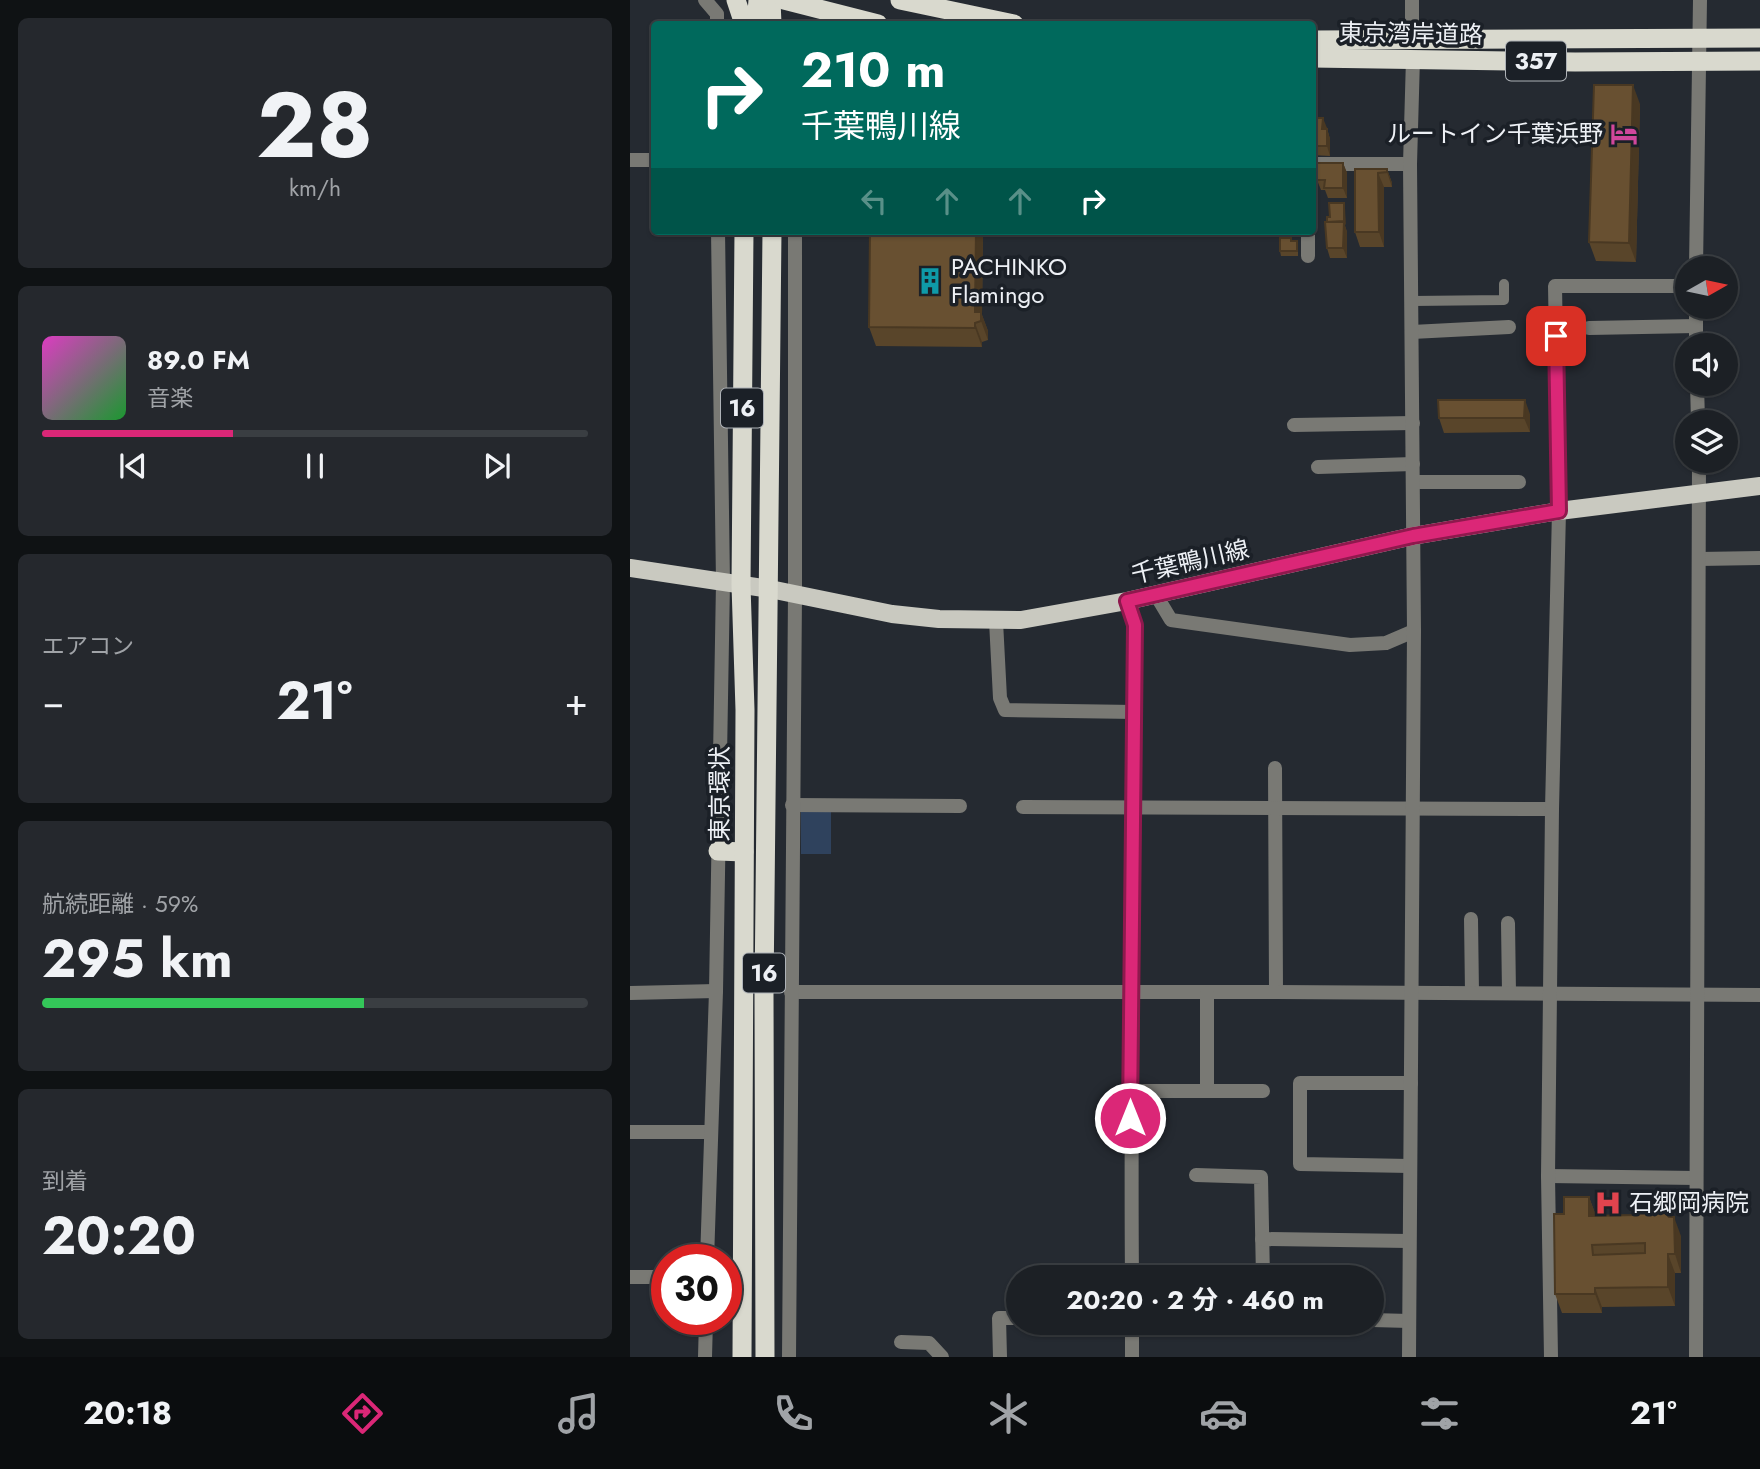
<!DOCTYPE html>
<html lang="ja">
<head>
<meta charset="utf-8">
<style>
  body { margin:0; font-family:Jost,"Noto Sans JP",sans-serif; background:#25282d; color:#f1f3f6; height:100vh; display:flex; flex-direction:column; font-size:26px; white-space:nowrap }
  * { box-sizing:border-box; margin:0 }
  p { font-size:23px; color:#a0a3a7 }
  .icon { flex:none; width:38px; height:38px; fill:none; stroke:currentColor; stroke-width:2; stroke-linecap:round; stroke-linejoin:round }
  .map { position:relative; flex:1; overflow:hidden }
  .details { display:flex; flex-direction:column; gap:18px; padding:18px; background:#0f1214; width:630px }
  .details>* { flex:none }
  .top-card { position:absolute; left:21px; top:21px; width:665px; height:214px; border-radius:7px; box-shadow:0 2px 5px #0004,0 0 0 2px #3a3e42; background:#00695c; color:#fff; overflow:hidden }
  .needle { width:46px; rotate:81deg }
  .tools { position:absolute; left:1045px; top:256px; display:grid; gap:14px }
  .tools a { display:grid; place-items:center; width:63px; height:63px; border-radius:50%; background:#1c2025; box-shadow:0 2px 5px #0004,0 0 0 2px #3a3e42; font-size:35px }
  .speed { position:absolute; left:21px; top:1244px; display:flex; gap:14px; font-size:35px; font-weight:700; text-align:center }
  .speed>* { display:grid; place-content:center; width:91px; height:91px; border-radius:50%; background:#1c2025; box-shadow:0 2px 5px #0004,0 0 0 2px #3a3e42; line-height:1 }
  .speed .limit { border:10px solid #d22; background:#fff; color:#111 }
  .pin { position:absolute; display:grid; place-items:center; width:60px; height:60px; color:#fff; margin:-30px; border-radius:14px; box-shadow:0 4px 10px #0006 }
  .me { position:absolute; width:77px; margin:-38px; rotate:0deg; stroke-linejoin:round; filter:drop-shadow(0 0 5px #0008) }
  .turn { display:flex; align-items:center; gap:24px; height:147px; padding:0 35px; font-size:32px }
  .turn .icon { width:91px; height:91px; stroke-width:2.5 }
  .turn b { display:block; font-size:49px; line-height:60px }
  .lanes { display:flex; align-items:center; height:66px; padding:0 35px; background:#0003; justify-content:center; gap:35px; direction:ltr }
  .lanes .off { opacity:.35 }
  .big { font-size:52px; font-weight:700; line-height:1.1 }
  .details .tile { flex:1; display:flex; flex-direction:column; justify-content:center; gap:10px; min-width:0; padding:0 24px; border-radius:10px; background:#25282d }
  .details .dial { align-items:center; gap:0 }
  .dial b { font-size:91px; line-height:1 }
  .song { display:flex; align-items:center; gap:21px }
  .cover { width:84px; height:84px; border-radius:10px; background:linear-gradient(135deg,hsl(310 70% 55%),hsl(130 70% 35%)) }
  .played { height:7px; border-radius:4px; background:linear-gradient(90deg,#db2777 35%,#3a3e42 35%) }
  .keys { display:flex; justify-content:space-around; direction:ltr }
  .heat { display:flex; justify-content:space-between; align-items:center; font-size:38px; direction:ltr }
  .charge { height:10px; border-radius:5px; background:linear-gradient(90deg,#34c759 59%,#3a3e42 0) }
  .trip { position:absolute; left:376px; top:1265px; width:378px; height:70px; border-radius:35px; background:#1c2025; box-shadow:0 2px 5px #0004,0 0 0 2px #3a3e42; font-weight:700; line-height:70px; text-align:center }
  .menu { display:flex; height:112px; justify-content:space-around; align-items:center; background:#0b0d0f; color:#a0a3a7 }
  .menu .icon { width:49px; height:49px }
  .menu .selected { color:#db2777 }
  .menu b { font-size:32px; color:#f1f3f6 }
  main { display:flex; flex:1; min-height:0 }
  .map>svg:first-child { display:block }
  .green { fill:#2f425d }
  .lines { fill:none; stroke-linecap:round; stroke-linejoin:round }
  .service { stroke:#797974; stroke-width:10 }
  .minor { stroke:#797974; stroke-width:14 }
  .primary { stroke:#c9c9c0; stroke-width:18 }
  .trunk { stroke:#d9d9ce; stroke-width:19 }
  .wall { fill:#59452a }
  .shaded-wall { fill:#493822 }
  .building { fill:#685031; stroke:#493822; stroke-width:2; fill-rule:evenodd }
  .route-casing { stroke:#8e194d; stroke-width:18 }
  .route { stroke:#db2777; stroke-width:12 }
  .labels { text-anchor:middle; stroke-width:7; stroke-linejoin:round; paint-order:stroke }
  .shield { fill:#1b2027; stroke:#aeb2b7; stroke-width:2 }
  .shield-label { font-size:23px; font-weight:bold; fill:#edf0f5 }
  .street-label { font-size:24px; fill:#edf0f5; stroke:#1b2027 }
  .poi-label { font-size:24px; fill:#edf0f5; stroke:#1b2027; text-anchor:start }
</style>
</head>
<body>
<main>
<section class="details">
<div class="tile dial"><b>28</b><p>km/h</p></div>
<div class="tile">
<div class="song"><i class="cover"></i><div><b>89.0 FM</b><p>音楽</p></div></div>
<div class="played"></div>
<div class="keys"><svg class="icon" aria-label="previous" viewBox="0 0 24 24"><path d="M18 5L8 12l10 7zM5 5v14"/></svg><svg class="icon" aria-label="pause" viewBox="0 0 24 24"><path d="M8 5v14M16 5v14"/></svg><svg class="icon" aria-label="next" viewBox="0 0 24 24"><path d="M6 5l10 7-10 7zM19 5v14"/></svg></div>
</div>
<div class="tile"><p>エアコン</p>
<div class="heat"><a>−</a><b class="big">21°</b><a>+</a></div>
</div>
<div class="tile"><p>航続距離 · 59%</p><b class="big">295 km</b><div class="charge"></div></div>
<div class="tile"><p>到着</p><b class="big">20:20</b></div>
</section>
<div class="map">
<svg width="1130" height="1357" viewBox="0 0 1130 1357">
  <rect width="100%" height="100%" fill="#252a31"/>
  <rect class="green" x="171" y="812" width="30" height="42"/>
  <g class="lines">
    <path class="service" d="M782,301L874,300V284"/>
    <g class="minor">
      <path d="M75,0L87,14V24"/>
      <path d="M782,40V0"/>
      <path d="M0,160H24"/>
      <path d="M682,164H780"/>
      <path d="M678,256V231"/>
      <path d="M1066,268L1070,0"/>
      <path d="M1066,306V345"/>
      <path d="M959,328L1066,326"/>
      <path d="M782,332L879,327"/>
      <path d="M1067,383L1068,422"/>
      <path d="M664,425L783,423"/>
      <path d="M688,467L783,464"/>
      <path d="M783,482H889"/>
      <path d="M1069,559L1130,558"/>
      <path d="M526,595L541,620L720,645L756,643L784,631"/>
      <path d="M497,601L505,625C505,843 500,1060 502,1278"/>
      <path d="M366,621L370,698L375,710L505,712"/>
      <path d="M645,768L646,992"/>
      <path d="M162,805L330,806"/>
      <path d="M393,807L922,809"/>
      <path d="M841,919L842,993"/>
      <path d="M878,923L879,993"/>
      <path d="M161,992H646L1130,995"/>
      <path d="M0,993L86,991"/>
      <path d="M577,1090V993"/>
      <path d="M500,1091H633"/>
      <path d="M0,1132H81"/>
      <path d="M780,1166L670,1164V1083H781"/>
      <path d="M566,1175L631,1177L633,1278"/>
      <path d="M918,1176L1066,1178"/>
      <path d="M632,1239L779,1241"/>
      <path d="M77,1260L86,991L93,582L88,231"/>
      <path d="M0,1277H37"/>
      <path d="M742,1320L779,1321"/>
      <path d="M502,1323V1357"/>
      <path d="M271,1342L299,1343L312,1357"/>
      <path d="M75,1357L76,1320"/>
      <path d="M159,1357L165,594V231"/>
      <path d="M370,1357L369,1318H388"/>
      <path d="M779,1357L784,631L780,164L783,58"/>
      <path d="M921,1357L918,1176L922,809L929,511L925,286H1057"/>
      <path d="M1066,1357L1069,460"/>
    </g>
    <path class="primary" d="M0,568L140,589L262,614L309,619L391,620L497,601L783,536L929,511L1130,486"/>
    <g class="trunk">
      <path d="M106,0L114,24"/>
      <path d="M141,0L142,24"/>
      <path d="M154,0L248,24"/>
      <path d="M270,0L384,24"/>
      <path d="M126,24L128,0"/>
      <path d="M682,40L1130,38"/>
      <path d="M682,58L945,62L1130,61"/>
      <path d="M88,851L114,852"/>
      <path d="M112,1357L115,710L111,585L114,231"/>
      <path d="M135,1357L134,993L142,231"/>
    </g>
  </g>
  <g class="wall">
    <path d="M1010,104L1006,262L966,261L959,242Z"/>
    <path d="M682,118L697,128L700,139V156L682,155Z"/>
    <path d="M713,163L717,173V198H698L695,190H691L687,180Z"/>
    <path d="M725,169H757L762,183V187H754V247H730L725,232Z"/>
    <path d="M714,203L715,208V226L717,232V258H700L697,248V222L700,217Z"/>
    <path d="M240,231H353L352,315L358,331V340L352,342V347L246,346L239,327Z"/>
    <path d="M661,238L662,241L668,246V256H651L650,251Z"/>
    <path d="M900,414V432L814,433L809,418Z"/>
    <path d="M959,1197L966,1216L1051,1236V1273H1045V1306L972,1307V1313H932L925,1294L934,1214Z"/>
  </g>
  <g class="shaded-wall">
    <path d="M1003,85L1010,104L1006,262L999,243Z"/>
    <path d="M693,118L697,128L695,139L692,129Z"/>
    <path d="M697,129L700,139V156L697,146Z"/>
    <path d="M713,163L717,173V198L713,188Z"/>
    <path d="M757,169L762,183V187L757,172Z"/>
    <path d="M748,173L754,187V247L749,232Z"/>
    <path d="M714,203L715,208L716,226L714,221Z"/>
    <path d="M714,222L717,232V258L713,248Z"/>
    <path d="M346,231H353L352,315L358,331V340L351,321L345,312Z"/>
    <path d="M345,323L352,342V347L345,328Z"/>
    <path d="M895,400L900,414V432L894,418Z"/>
    <path d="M959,1197L966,1216H959Z"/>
    <path d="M1044,1217L1051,1236V1273L1045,1254Z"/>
    <path d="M1038,1254L1045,1273V1306L1038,1287Z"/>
    <path d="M965,1288L972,1307V1313L965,1294Z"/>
  </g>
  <g class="building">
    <path d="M964,85H1003L999,243L959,242Z"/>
    <path d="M682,118H693L692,129H697V146H682Z"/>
    <path d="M687,163H713V188H694L695,180H687Z"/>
    <path d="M725,169H757V172L748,173L749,232H725Z"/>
    <path d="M699,203H714V221L697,222V217H700Z"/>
    <path d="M695,222H714L713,248H697Z"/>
    <path d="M240,231H346L345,312H351V321L345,323V328L239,327Z"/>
    <path d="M650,238H661V241H667V251H650Z"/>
    <path d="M808,400H895L894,418H809Z"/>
    <path d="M934,1197H959V1216L1004,1215V1211H1025V1207L1032,1209L1039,1217H1044L1045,1254H1038V1287L965,1288V1294H925L924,1214H934ZM1015,1243V1253L963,1255L962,1245Z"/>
  </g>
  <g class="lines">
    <defs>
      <path id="route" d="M500,1118L505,625L497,601L783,536L929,511L926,336"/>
    </defs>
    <use href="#route" class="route-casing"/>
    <use href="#route" class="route"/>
  </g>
  <defs>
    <symbol id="hotel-bare" viewBox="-9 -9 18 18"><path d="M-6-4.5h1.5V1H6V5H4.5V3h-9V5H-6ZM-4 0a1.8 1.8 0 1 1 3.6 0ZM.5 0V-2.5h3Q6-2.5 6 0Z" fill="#d1479c" stroke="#1b2027" stroke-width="2.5" paint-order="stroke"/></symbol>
    <symbol id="building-bare" viewBox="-9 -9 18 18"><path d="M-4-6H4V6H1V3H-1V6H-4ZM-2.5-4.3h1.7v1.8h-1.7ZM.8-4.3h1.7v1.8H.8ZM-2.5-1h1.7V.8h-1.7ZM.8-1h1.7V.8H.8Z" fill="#0f9aa8" stroke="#1b2027" stroke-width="2.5" paint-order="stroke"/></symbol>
    <symbol id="hospital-bare" viewBox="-9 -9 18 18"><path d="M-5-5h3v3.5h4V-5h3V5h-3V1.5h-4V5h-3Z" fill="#e0444e" stroke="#1b2027" stroke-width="2.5" paint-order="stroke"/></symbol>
  </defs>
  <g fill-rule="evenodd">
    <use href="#hotel-bare" x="975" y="115" width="38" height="38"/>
    <use href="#building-bare" x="281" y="262" width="38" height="38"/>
    <use href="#hospital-bare" x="959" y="1184" width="38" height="38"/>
  </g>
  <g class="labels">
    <g class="shield">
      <rect x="876" y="41.5" width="60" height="39" rx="5"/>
      <rect x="91" y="388.5" width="42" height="39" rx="5"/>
      <rect x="113" y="953.5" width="42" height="39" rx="5"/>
    </g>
    <g class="shield-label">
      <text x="906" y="69">357</text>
      <text x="112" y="416">16</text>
      <text x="134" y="981">16</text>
    </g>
    <g class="street-label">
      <text transform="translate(781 34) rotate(1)" y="8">東京湾岸道路</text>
      <text transform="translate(560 562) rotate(-13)" y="8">千葉鴨川線</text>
      <text transform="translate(90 794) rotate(-90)" y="8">東京環状</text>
    </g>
    <g class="poi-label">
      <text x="973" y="142" text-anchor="end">ルートイン千葉浜野</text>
      <text x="321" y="275">PACHINKO<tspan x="321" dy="28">Flamingo</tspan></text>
      <text x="999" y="1211">石郷岡病院</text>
    </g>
  </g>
</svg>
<div class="tools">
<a><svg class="needle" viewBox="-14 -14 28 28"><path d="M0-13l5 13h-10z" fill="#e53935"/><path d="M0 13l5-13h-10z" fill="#a0a3a7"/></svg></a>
<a><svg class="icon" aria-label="sound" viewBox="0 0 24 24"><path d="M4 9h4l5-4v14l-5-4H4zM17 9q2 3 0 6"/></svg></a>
<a><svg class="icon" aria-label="layers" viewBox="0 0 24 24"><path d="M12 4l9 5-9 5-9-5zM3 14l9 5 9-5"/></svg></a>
</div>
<div class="speed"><div class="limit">30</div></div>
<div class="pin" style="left:926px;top:336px;background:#d93025"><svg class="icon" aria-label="arrive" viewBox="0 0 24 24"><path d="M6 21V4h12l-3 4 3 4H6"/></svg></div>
<svg class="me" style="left:500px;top:1118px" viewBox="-20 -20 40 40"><circle r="17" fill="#db2777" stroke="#fff" stroke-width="3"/><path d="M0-11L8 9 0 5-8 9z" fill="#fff"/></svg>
<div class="trip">20:20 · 2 分 · 460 m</div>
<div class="top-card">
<div class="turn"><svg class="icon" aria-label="right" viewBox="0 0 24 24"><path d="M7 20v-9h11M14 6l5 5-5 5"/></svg><div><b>210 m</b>千葉鴨川線</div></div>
<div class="lanes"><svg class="icon off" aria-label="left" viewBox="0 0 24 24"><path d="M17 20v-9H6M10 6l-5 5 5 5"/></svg><svg class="icon off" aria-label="ahead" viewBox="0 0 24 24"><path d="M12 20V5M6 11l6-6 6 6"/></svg><svg class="icon off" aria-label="ahead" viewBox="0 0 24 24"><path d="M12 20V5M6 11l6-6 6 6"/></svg><svg class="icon" aria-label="right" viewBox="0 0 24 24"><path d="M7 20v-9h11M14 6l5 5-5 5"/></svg></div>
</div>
</div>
</main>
<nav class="menu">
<b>20:18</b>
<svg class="icon selected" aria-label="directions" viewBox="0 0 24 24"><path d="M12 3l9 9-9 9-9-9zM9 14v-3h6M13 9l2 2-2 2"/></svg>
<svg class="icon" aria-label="music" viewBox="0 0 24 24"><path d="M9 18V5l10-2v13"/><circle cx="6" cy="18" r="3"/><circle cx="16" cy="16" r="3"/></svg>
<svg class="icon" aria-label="phone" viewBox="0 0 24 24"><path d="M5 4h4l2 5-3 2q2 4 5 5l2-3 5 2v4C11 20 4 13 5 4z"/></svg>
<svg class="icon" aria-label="climate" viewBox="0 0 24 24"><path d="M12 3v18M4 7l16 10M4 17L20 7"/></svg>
<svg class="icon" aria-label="car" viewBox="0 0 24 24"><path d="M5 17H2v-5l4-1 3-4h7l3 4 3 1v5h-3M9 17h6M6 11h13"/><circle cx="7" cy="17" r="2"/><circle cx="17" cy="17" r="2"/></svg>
<svg class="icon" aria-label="filters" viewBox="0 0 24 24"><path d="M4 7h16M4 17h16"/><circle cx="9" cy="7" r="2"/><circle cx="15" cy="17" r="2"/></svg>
<b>21°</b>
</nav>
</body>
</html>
